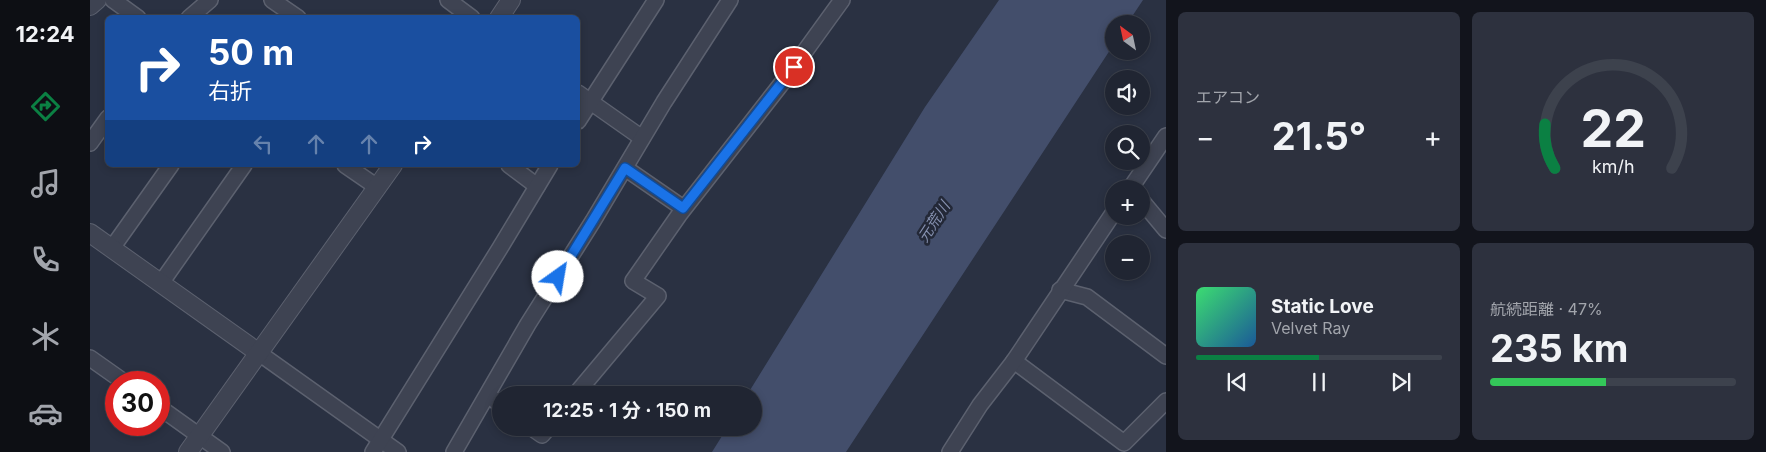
<!DOCTYPE html>
<html lang="ja">
<head>
<meta charset="utf-8">
<style>
  body { margin:0; font-family:Inter,"Noto Sans JP",sans-serif; background:#2d313e; color:#f1f3f6; height:100vh; display:flex; flex-direction:column; font-size:19px; white-space:nowrap }
  * { box-sizing:border-box; margin:0 }
  p { font-size:16px; color:#a2a5ac }
  .icon { flex:none; width:28px; height:28px; fill:none; stroke:currentColor; stroke-width:2; stroke-linecap:round; stroke-linejoin:round }
  .map { position:relative; flex:1; overflow:hidden }
  .drawer { display:flex; flex-direction:column; gap:12px; padding:12px; background:#12141c; width:600px }
  .drawer>* { flex:none }
  .guide { position:absolute; left:15px; top:15px; width:475px; height:152px; border-radius:8px; box-shadow:0 2px 8px #0003,0 0 0 1px #3d424d; background:#1a4fa0; color:#fff; overflow:hidden }
  .needle { width:32px; rotate:327deg }
  .controls { position:absolute; left:1015px; top:15px; display:grid; gap:10px }
  .controls a { display:grid; place-items:center; width:45px; height:45px; border-radius:50%; background:#202532; box-shadow:0 2px 8px #0003,0 0 0 1px #3d424d; font-size:25px }
  .speed { position:absolute; left:15px; top:371px; display:flex; gap:10px; font-size:25px; font-weight:700; text-align:center }
  .speed>* { display:grid; place-content:center; width:65px; height:65px; border-radius:50%; background:#202532; box-shadow:0 2px 8px #0003,0 0 0 1px #3d424d; line-height:1 }
  .speed .limit { border:8px solid #d22; background:#fff; color:#111 }
  .pin { position:absolute; display:grid; place-items:center; width:42px; height:42px; color:#fff; margin:-21px; border:2px solid #fff; border-radius:50%; box-shadow:0 1px 5px #0007 }
  .me { position:absolute; width:55px; margin:-28px; rotate:32deg; stroke-linejoin:round; filter:drop-shadow(0 0 4px #0008) }
  .turn { display:flex; align-items:center; gap:18px; height:105px; padding:0 20px; font-size:22px }
  .turn .icon { width:65px; height:65px; stroke-width:2.5 }
  .turn b { display:block; font-size:35px; line-height:42px }
  .lanes { display:flex; align-items:center; height:48px; padding:0 20px; background:#0003; justify-content:center; gap:25px; direction:ltr }
  .lanes .off { opacity:.35 }
  .big { font-size:38px; font-weight:700; line-height:1.1 }
  .drawer .card { flex:1; display:flex; flex-direction:column; justify-content:center; gap:8px; min-width:0; padding:0 18px; border-radius:8px; background:#2d313e }
  .drawer .dial { align-items:center; gap:0 }
  .dial svg { height:130px; overflow:visible; fill:none; stroke:#3d424d; stroke-width:7; stroke-linecap:round; text-anchor:middle }
  .dial text { fill:#f1f3f6; stroke:none }
  .song { display:flex; align-items:center; gap:15px }
  .cover { width:60px; height:60px; border-radius:8px; background:linear-gradient(135deg,hsl(140 70% 55%),hsl(210 70% 35%)) }
  .played { height:5px; border-radius:2px; background:linear-gradient(90deg,#0b8043 50%,#3d424d 50%) }
  .keys { display:flex; justify-content:space-around; direction:ltr }
  .heat { display:flex; justify-content:space-between; align-items:center; font-size:28px; direction:ltr }
  .charge { height:8px; border-radius:4px; background:linear-gradient(90deg,#34c759 47%,#3d424d 0) }
  .drawer .tiles { flex:1; display:grid; gap:12px; grid-template-columns:repeat(2,1fr) }
  .trip { position:absolute; left:402px; top:386px; width:270px; height:50px; border-radius:25px; background:#202532; box-shadow:0 2px 8px #0003,0 0 0 1px #3d424d; font-weight:700; line-height:50px; text-align:center }
  main { display:flex; flex:1; min-height:0 }
  .dock { display:flex; flex-direction:column; width:90px; justify-content:space-around; align-items:center; background:#0d0f14; color:#a2a5ac }
  .dock .icon { width:35px; height:35px }
  .dock .selected { color:#0b8043 }
  .dock b { font-size:22px; color:#f1f3f6 }
  .map>svg:first-child { display:block }
  .water { fill:#434e6b }
  .lines { fill:none; stroke-linecap:round; stroke-linejoin:round }
  .minor-casing { stroke:#5c616f; stroke-width:18 }
  .tertiary-casing { stroke:#5c616f; stroke-width:20 }
  .minor { stroke:#3e4352; stroke-width:15 }
  .tertiary { stroke:#3e4352; stroke-width:18 }
  .route-casing { stroke:#114b97; stroke-width:12 }
  .route { stroke:#1a73e8; stroke-width:9 }
  .labels { text-anchor:middle; stroke-width:5; stroke-linejoin:round; paint-order:stroke }
  .water-label { font-size:15px; font-style:italic; fill:#8691b0; stroke:#232837 }
</style>
</head>
<body>
<main>
<nav class="dock">
<b>12:24</b>
<svg class="icon selected" aria-label="directions" viewBox="0 0 24 24"><path d="M12 3l9 9-9 9-9-9zM9 14v-3h6M13 9l2 2-2 2"/></svg>
<svg class="icon" aria-label="music" viewBox="0 0 24 24"><path d="M9 18V5l10-2v13"/><circle cx="6" cy="18" r="3"/><circle cx="16" cy="16" r="3"/></svg>
<svg class="icon" aria-label="phone" viewBox="0 0 24 24"><path d="M5 4h4l2 5-3 2q2 4 5 5l2-3 5 2v4C11 20 4 13 5 4z"/></svg>
<svg class="icon" aria-label="climate" viewBox="0 0 24 24"><path d="M12 3v18M4 7l16 10M4 17L20 7"/></svg>
<svg class="icon" aria-label="car" viewBox="0 0 24 24"><path d="M5 17H2v-5l4-1 3-4h7l3 4 3 1v5h-3M9 17h6M6 11h13"/><circle cx="7" cy="17" r="2"/><circle cx="17" cy="17" r="2"/></svg>
</nav>
<div class="map">
<svg width="1076" height="452" viewBox="0 0 1076 452">
  <rect width="100%" height="100%" fill="#2a3142"/>
  <path class="water" d="M909,0H1053L1037,24H1024V44L756,452H622L637,428H664V395H657L835,107Z"/>
  <g class="lines">
    <defs>
      <g id="minor">
        <path d="M23,0L48,18"/>
        <path d="M182,0L208,18"/>
        <path d="M358,0L382,18"/>
        <path d="M99,18L120,0"/>
        <path d="M488,93L552,138"/>
        <path d="M488,121L566,0"/>
        <path d="M0,143L18,118"/>
        <path d="M255,165L287,187"/>
        <path d="M419,165L447,186"/>
        <path d="M535,168L593,208"/>
        <path d="M1040,189L1076,136"/>
        <path d="M1051,200L1076,230"/>
        <path d="M22,248L81,165"/>
        <path d="M71,283L154,165"/>
        <path d="M970,290L997,297L1076,356"/>
        <path d="M169,353L308,452"/>
        <path d="M0,358L34,382"/>
        <path d="M924,361L1034,443L1076,401"/>
        <path d="M398,395L411,405"/>
        <path d="M485,395L568,296L543,281L589,215L692,83L752,0"/>
        <path d="M69,407L132,452"/>
        <path d="M442,428L452,435L458,428"/>
        <path d="M283,452L410,248L460,165"/>
        <path d="M364,452L438,324L503,221L574,102L640,0"/>
        <path d="M860,452L890,405L924,361L1024,212"/>
      </g>
      <g id="tertiary">
        <path d="M0,6L7,0"/>
        <path d="M409,18L421,0"/>
        <path d="M0,233L169,353"/>
        <path d="M98,452L303,165"/>
      </g>
    </defs>
    <use href="#minor" class="minor-casing"/>
    <use href="#tertiary" class="tertiary-casing"/>
    <use href="#minor" class="minor"/>
    <use href="#tertiary" class="tertiary"/>
  </g>
  <g class="lines">
    <defs>
      <path id="route" d="M468,277L535,168L593,208L704,67"/>
    </defs>
    <use href="#route" class="route-casing"/>
    <use href="#route" class="route"/>
  </g>
  <g class="labels">
    <g class="water-label">
      <text transform="translate(844 222) rotate(-57)" y="5">元荒川</text>
    </g>
  </g>
</svg>
<div class="controls">
<a><svg class="needle" viewBox="-14 -14 28 28"><path d="M0-13l5 13h-10z" fill="#e53935"/><path d="M0 13l5-13h-10z" fill="#a2a5ac"/></svg></a>
<a><svg class="icon" aria-label="sound" viewBox="0 0 24 24"><path d="M4 9h4l5-4v14l-5-4H4zM17 9q2 3 0 6"/></svg></a>
<a><svg class="icon" aria-label="search" viewBox="0 0 24 24"><circle cx="10" cy="10" r="6"/><path d="M15 15l6 6"/></svg></a>
<a>+</a>
<a>−</a>
</div>
<div class="speed"><div class="limit">30</div></div>
<div class="pin" style="left:704px;top:67px;background:#d93025"><svg class="icon" aria-label="arrive" viewBox="0 0 24 24"><path d="M6 21V4h12l-3 4 3 4H6"/></svg></div>
<svg class="me" style="left:468px;top:277px" viewBox="-20 -20 40 40"><circle r="19" fill="#fff"/><path d="M0-13L10 11 0 6-10 11z" fill="#1a73e8"/></svg>
<div class="trip">12:25 · 1 分 · 150 m</div>
<div class="guide">
<div class="turn"><svg class="icon" aria-label="right" viewBox="0 0 24 24"><path d="M7 20v-9h11M14 6l5 5-5 5"/></svg><div><b>50 m</b>右折</div></div>
<div class="lanes"><svg class="icon off" aria-label="left" viewBox="0 0 24 24"><path d="M17 20v-9H6M10 6l-5 5 5 5"/></svg><svg class="icon off" aria-label="ahead" viewBox="0 0 24 24"><path d="M12 20V5M6 11l6-6 6 6"/></svg><svg class="icon off" aria-label="ahead" viewBox="0 0 24 24"><path d="M12 20V5M6 11l6-6 6 6"/></svg><svg class="icon" aria-label="right" viewBox="0 0 24 24"><path d="M7 20v-9h11M14 6l5 5-5 5"/></svg></div>
</div>
</div>
<section class="drawer">
<div class="tiles">
<div class="card"><p>エアコン</p>
<div class="heat"><a>−</a><b class="big">21.5°</b><a>+</a></div>
</div>
<div class="card dial"><svg viewBox="0 0 100 80">
<path d="M14 69A42 42 0 1 1 86 69"/>
<path d="M14 69A42 42 0 0 1 8 42" stroke="#0b8043"/>
<text x="50" y="56" font-size="32" font-weight="700">22</text>
<text x="50" y="72" font-size="11">km/h</text>
</svg></div>
<div class="card">
<div class="song"><i class="cover"></i><div><b>Static Love</b><p>Velvet Ray</p></div></div>
<div class="played"></div>
<div class="keys"><svg class="icon" aria-label="previous" viewBox="0 0 24 24"><path d="M18 5L8 12l10 7zM5 5v14"/></svg><svg class="icon" aria-label="pause" viewBox="0 0 24 24"><path d="M8 5v14M16 5v14"/></svg><svg class="icon" aria-label="next" viewBox="0 0 24 24"><path d="M6 5l10 7-10 7zM19 5v14"/></svg></div>
</div>
<div class="card"><p>航続距離 · 47%</p><b class="big">235 km</b><div class="charge"></div></div>
</div>
</section>
</main>
</body>
</html>
